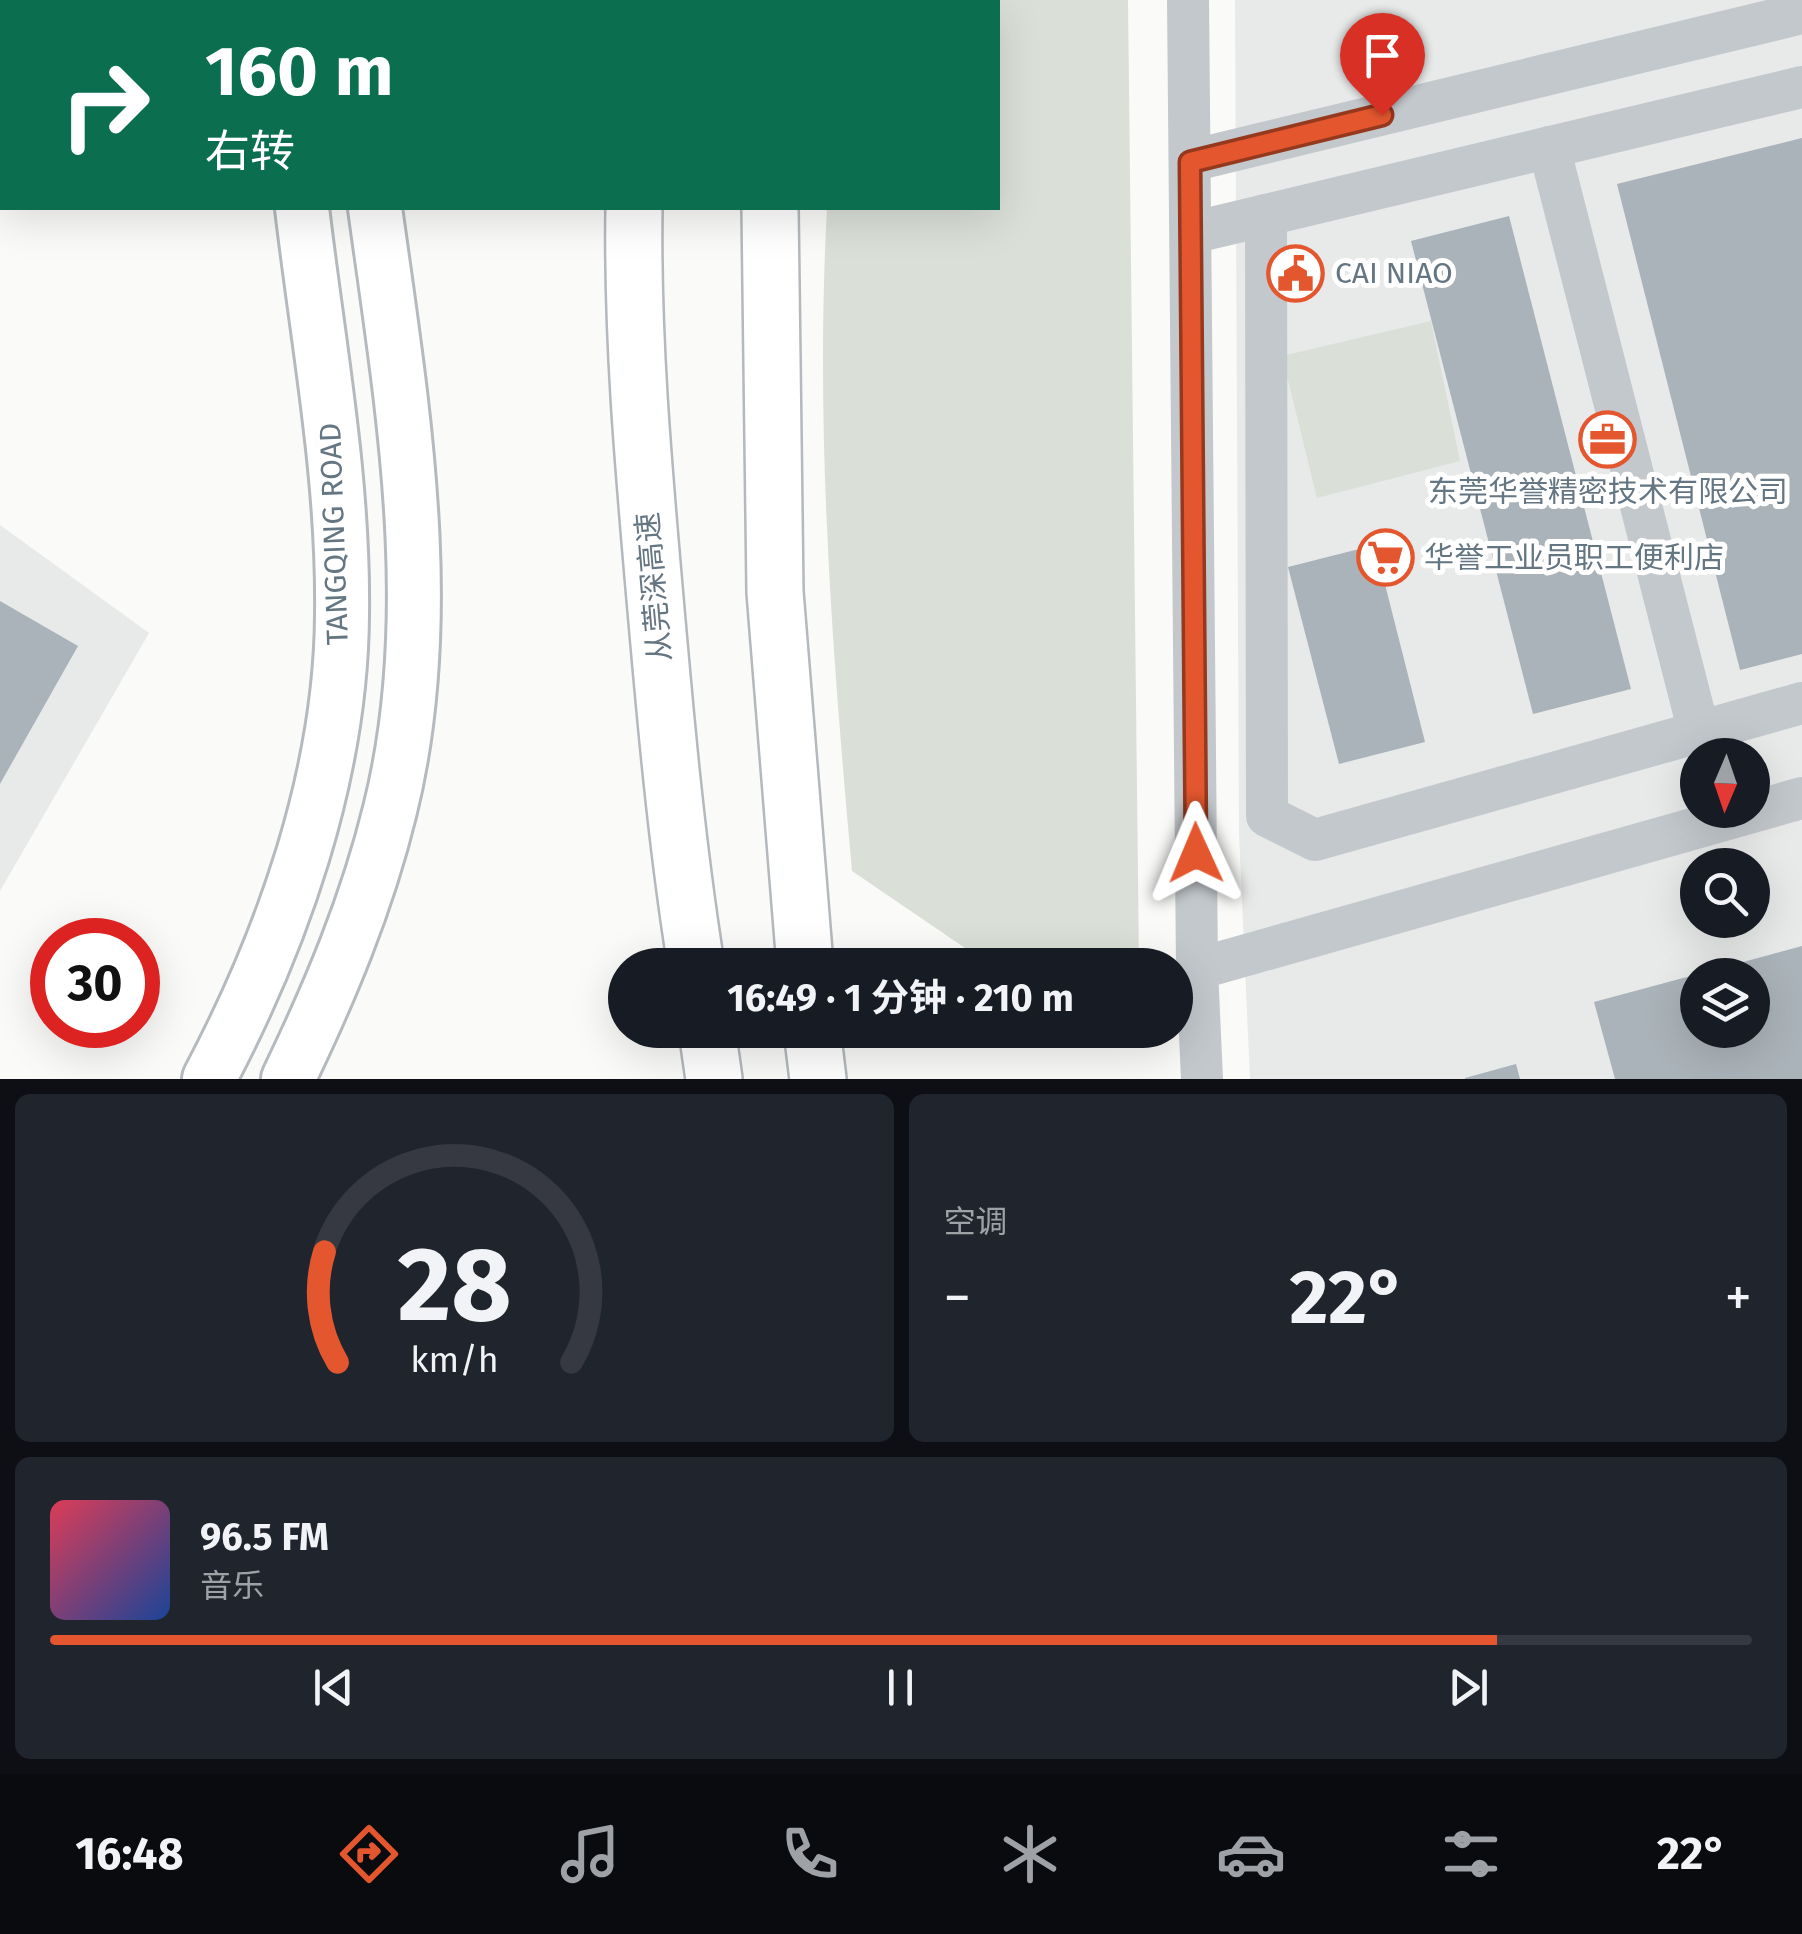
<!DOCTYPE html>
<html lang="zh">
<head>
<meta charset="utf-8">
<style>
  body { margin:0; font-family:"Fira Sans","Noto Sans SC",sans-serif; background:#20242c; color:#f1f3f6; height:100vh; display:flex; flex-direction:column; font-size:38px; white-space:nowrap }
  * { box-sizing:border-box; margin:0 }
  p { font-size:32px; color:#9ea1a6 }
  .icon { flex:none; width:55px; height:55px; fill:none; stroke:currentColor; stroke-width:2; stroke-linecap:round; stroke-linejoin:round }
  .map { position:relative; height:1079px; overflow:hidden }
  .panel { display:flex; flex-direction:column; gap:15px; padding:15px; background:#0d0f14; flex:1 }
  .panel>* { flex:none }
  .banner { position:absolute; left:0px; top:0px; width:1000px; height:210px; box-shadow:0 10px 40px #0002; background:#0b6e4f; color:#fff; overflow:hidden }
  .needle { width:65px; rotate:182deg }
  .fabs { position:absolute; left:1680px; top:738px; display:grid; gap:20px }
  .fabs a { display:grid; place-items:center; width:90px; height:90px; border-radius:50%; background:#171b24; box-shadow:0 10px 40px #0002; font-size:50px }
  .speed { position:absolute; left:30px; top:918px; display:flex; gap:20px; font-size:50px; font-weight:700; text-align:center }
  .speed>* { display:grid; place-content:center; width:130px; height:130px; border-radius:50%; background:#171b24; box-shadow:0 10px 40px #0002; line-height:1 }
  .speed .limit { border:15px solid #d22; background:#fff; color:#111 }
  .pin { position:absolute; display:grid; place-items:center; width:85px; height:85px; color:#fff; margin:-102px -42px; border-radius:50% 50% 50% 0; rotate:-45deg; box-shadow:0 0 10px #0007 }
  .pin .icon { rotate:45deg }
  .me { position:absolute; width:110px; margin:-55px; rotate:359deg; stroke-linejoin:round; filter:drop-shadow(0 0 8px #0008) }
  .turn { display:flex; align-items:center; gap:35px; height:210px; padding:0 40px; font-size:45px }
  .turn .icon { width:130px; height:130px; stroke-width:2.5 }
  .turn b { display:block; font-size:70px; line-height:85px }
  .big { font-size:75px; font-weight:700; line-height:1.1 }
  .panel .widget { flex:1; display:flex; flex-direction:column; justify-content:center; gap:15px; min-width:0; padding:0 35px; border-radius:15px; background:#20242c }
  .panel .dial { align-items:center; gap:0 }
  .dial svg { height:260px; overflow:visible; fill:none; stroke:#363941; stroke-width:7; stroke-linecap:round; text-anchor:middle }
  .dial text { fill:#f1f3f6; stroke:none }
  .song { display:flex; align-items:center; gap:30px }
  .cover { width:120px; height:120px; border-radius:15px; background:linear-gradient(135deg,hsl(350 70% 55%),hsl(220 70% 35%)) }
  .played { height:10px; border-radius:5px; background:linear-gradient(90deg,#e4572e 85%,#363941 85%) }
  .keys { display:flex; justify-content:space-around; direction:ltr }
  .heat { display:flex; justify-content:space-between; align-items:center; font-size:55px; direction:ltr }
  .panel .tiles { flex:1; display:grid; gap:15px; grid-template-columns:1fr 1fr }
  .widget:last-child { grid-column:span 2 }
  .trip { position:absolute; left:608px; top:948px; width:585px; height:100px; border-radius:50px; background:#171b24; box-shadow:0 10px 40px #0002; font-weight:700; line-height:100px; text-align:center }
  .tabs { display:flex; height:160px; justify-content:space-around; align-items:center; background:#090b0e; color:#9ea1a6 }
  .tabs .icon { width:70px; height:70px }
  .tabs .active { color:#e4572e }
  .tabs b { font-size:45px; color:#f1f3f6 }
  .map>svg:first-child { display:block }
  .built { fill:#e8e9e9; fill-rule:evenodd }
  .green { fill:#dadfd7 }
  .building { fill:#aab3b9 }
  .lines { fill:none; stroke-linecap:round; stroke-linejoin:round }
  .major-casing { stroke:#b5babe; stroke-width:58 }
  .highway-casing { stroke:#b4b9bd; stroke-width:60 }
  .minor { stroke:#c3c8cc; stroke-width:42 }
  .major { stroke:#fff; stroke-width:52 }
  .highway { stroke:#fff; stroke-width:55 }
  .route-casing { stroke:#94391e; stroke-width:25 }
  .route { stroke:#e4572e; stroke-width:18 }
  .labels { text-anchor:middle; stroke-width:10; stroke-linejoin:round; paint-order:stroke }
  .poi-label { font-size:30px; fill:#657683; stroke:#fff; text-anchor:start }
  .street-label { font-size:30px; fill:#657683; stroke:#fff }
</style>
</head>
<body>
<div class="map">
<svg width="1802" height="1079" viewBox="0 0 1802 1079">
  <rect width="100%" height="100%" fill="#fafaf8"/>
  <g class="built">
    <path d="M1235,0H1802V1079H1250L1239,833ZM1698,755H1752V810H1698ZM1698,865H1752V920H1698ZM1698,975H1752V1030H1698Z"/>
    <path d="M0,525L149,633L0,891Z"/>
  </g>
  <g class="green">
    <path d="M841,0H1128L1139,965H990L852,871C832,651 815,429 827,208H998V2Z"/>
    <path d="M1431,321L1460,461L1317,498L1282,356Z"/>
  </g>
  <g class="building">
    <path d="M1802,138V654L1740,670L1617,184Z"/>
    <path d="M1509,216L1631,689L1533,714L1411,241Z"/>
    <path d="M1375,545L1425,742L1339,764L1288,567Z"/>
    <path d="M0,601L78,646L0,784Z"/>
    <path d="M1802,946V1079H1615L1594,1002L1698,974V1030H1752V975L1699,974Z"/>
    <path d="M1516,1064L1520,1079H1465V1078Z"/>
  </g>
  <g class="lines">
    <defs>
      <g id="major">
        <path d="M288,0V2"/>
        <path d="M359,0L360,2"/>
        <path d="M209,1079C283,939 341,775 342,615C344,478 318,344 302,208"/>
        <path d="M288,1079C330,992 367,904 390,810C439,614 402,404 375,208"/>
      </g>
      <g id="highway">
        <path d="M639,2V0"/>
        <path d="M778,2V0"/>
        <path d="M634,208C632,335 643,461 654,587C665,713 676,840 696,965"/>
        <path d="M770,208L775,592L805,965"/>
        <path d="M707,1030L714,1079"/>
        <path d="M812,1030L818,1079"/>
      </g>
    </defs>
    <use href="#major" class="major-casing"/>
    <use href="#highway" class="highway-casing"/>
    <g class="minor">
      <path d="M1188,0L1197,969L1202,1079"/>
      <path d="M1549,147L1699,732"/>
      <path d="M1190,161L1802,13"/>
      <path d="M1266,215L1267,816L1315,840L1802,703"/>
      <path d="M1191,233L1802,87"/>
      <path d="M1197,969L1802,798"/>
    </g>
    <use href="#major" class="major"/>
    <use href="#highway" class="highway"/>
  </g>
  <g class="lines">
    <defs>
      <path id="route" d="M1196,853L1190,162L1382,115"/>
    </defs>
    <use href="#route" class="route-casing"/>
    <use href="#route" class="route"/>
  </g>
  <defs>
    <symbol id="civic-ring" viewBox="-11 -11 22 22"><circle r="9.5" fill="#fff" stroke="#e4572e" stroke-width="1.5"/><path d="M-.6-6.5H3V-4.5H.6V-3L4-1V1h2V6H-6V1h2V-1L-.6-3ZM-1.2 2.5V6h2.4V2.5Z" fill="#e4572e"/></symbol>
    <symbol id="office-ring" viewBox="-11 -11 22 22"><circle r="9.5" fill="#fff" stroke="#e4572e" stroke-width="1.5"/><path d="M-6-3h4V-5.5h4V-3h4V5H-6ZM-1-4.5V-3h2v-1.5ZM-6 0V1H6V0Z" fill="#e4572e"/></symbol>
    <symbol id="supermarket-ring" viewBox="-11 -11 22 22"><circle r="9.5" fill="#fff" stroke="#e4572e" stroke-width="1.5"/><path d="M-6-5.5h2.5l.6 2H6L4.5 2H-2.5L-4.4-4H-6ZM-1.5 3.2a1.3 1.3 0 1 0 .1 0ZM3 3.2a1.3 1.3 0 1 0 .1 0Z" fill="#e4572e"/></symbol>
  </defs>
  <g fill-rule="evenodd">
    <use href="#civic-ring" x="1264" y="242" width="63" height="63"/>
    <use href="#office-ring" x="1576" y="408" width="63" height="63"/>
    <use href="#supermarket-ring" x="1354" y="526" width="63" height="63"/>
  </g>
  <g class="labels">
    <g class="poi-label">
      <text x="1335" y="283">CAI NIAO</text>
      <text x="1608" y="502" text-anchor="middle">东莞华誉精密技术有限公司</text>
      <text x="1424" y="568">华誉工业员职工便利店</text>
    </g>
    <g class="street-label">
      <text transform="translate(334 534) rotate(-92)" y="10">TANGQING ROAD</text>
      <text transform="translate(654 587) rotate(-95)" y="10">从莞深高速</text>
    </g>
  </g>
</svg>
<div class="fabs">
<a><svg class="needle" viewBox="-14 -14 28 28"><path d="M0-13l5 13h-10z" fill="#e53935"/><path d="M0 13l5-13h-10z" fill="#9ea1a6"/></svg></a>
<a><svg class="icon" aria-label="search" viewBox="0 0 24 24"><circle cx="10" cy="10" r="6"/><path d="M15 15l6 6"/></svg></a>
<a><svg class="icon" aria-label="layers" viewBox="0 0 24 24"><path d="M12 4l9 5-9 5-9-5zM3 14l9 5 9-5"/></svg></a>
</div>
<div class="speed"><div class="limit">30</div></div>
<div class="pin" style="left:1382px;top:115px;background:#d93025"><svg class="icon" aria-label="arrive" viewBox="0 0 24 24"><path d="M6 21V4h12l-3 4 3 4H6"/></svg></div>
<svg class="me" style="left:1196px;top:853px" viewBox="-20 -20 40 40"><path d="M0-17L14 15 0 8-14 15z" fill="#e4572e" stroke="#fff" stroke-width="4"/></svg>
<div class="trip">16:49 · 1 分钟 · 210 m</div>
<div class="banner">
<div class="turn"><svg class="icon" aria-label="right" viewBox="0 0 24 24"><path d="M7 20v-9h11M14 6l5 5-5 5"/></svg><div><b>160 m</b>右转</div></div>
</div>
</div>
<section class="panel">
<div class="tiles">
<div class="widget dial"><svg viewBox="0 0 100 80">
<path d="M14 69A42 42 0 1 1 86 69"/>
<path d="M14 69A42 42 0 0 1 10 35" stroke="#e4572e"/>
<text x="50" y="56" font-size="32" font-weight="700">28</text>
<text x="50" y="72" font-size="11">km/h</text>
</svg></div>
<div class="widget"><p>空调</p>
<div class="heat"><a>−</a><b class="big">22°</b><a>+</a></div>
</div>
<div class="widget">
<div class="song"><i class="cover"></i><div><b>96.5 FM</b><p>音乐</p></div></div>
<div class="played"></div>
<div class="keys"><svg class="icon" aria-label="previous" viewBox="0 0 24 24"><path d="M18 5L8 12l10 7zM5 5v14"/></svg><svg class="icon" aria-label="pause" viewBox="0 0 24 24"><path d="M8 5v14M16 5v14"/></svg><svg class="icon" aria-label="next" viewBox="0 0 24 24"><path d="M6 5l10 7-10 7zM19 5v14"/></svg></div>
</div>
</div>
</section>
<nav class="tabs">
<b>16:48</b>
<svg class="icon active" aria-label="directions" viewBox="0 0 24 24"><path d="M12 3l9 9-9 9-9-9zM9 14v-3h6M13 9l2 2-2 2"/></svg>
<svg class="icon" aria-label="music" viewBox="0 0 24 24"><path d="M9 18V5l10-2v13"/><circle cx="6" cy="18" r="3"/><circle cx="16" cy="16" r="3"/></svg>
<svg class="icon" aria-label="phone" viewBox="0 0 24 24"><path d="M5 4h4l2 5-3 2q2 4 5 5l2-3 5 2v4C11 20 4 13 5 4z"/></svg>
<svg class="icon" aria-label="climate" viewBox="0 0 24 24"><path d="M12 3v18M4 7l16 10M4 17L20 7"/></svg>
<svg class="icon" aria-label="car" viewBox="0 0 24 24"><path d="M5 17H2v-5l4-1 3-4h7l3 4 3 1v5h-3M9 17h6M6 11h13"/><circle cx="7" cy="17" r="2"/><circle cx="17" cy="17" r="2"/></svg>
<svg class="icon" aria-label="filters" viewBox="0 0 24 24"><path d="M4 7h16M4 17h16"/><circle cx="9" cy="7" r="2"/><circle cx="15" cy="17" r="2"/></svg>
<b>22°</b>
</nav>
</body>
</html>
